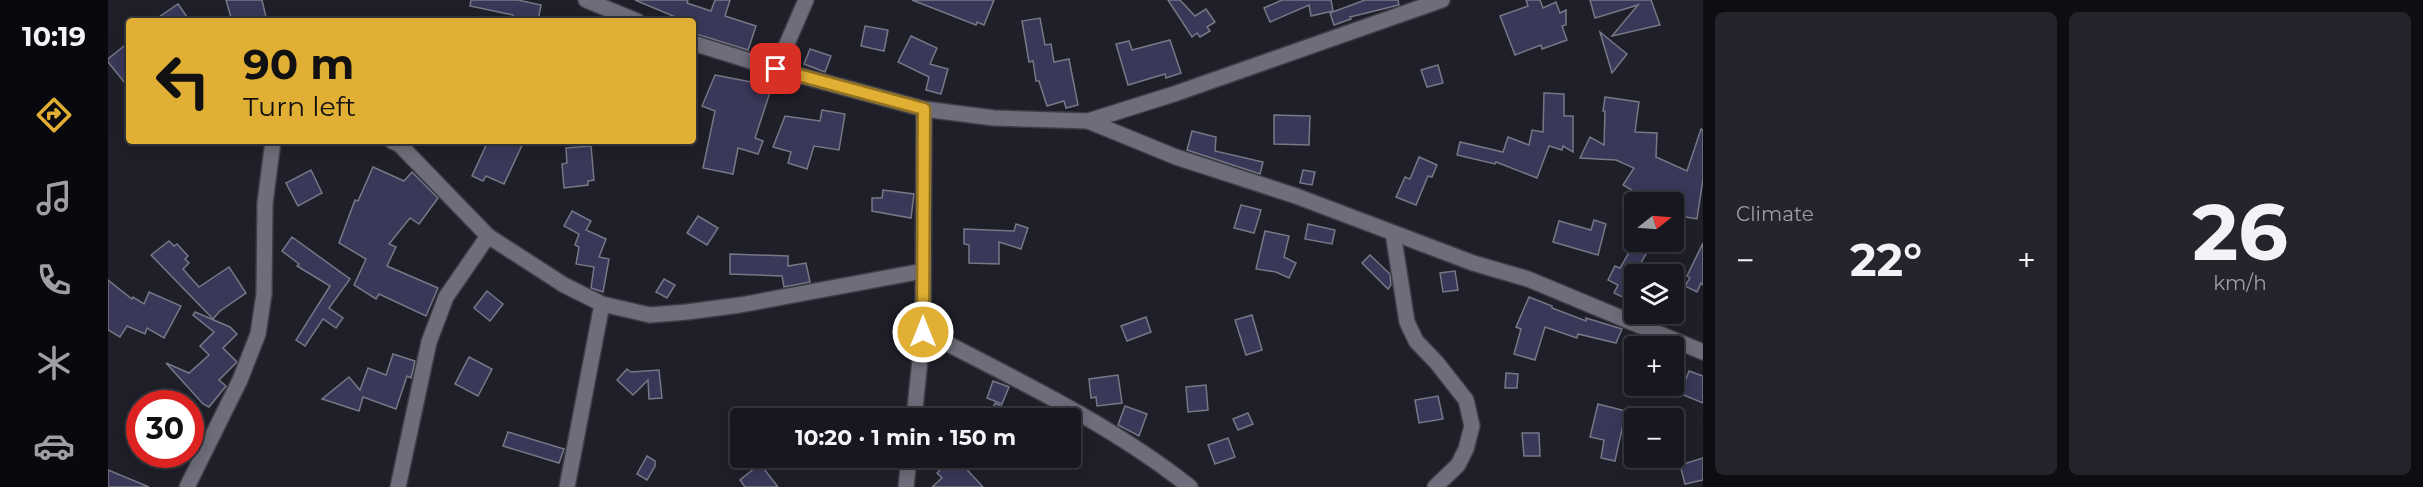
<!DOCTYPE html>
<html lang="en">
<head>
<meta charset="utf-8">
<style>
  body { margin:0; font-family:Montserrat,sans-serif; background:#24242d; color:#f1f3f6; height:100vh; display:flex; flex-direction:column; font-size:22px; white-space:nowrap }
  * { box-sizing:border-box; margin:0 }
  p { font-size:20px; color:#9e9fa5 }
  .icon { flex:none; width:33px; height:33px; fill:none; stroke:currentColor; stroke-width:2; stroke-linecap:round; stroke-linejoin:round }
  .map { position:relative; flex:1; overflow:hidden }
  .sheet { display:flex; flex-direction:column; gap:12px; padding:12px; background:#0d0d12; width:720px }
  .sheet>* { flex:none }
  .hud { position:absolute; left:18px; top:18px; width:570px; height:126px; border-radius:6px; box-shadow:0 3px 15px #0003,0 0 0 2px #36363e; background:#e0af34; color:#111; overflow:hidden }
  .needle { width:39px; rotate:73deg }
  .controls { position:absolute; left:1516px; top:192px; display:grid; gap:12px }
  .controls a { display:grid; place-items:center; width:60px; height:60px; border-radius:6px; background:#171720; box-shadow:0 3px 15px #0003,0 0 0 2px #36363e; font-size:30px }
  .speed { position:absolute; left:18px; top:390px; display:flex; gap:12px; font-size:30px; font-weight:700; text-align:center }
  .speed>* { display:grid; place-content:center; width:78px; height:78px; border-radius:50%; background:#171720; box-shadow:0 3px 15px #0003,0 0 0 2px #36363e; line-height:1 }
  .speed .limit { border:9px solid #d22; background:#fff; color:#111 }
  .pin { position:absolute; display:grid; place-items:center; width:51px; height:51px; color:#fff; margin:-26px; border-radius:12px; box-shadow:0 3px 9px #0006 }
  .me { position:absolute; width:66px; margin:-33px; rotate:0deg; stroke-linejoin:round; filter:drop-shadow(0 0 4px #0008) }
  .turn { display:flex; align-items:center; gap:21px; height:126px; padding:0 18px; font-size:27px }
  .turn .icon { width:78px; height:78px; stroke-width:2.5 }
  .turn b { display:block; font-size:42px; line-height:51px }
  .big { font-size:45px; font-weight:700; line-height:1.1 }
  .sheet .card { flex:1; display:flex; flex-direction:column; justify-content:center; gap:9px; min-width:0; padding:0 21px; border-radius:9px; background:#24242d }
  .sheet .dial { align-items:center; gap:0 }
  .dial b { font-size:78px; line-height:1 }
  .heat { display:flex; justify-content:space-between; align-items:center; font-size:33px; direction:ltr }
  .sheet .tiles { flex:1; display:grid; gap:12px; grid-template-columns:repeat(2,1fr) }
  .trip { position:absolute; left:622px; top:408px; width:351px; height:60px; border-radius:6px; background:#171720; box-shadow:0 3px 15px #0003,0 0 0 2px #36363e; font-weight:700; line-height:60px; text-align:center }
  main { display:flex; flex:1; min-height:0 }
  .menu { display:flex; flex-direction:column; width:108px; justify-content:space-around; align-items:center; background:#09090d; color:#9e9fa5 }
  .menu .icon { width:42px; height:42px }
  .menu .active { color:#e0af34 }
  .menu b { font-size:27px; color:#f1f3f6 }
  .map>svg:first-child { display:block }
  .building { fill:#3a3859; stroke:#777786; stroke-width:1.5 }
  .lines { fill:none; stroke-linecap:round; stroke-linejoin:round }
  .minor-casing { stroke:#3e3d47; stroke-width:18 }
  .minor { stroke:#6d6d7b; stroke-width:15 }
  .route-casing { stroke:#927222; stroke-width:15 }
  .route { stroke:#e0af34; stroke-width:10 }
</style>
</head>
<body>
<main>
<nav class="menu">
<b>10:19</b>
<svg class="icon active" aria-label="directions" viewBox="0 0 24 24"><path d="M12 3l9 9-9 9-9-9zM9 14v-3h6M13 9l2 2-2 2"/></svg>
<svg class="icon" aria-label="music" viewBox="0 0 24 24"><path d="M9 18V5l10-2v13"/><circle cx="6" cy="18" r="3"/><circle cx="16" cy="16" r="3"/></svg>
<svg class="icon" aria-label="phone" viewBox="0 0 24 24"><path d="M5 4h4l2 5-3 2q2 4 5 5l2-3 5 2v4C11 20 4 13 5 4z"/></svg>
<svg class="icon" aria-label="climate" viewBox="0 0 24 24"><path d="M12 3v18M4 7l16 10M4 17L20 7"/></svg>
<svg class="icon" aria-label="car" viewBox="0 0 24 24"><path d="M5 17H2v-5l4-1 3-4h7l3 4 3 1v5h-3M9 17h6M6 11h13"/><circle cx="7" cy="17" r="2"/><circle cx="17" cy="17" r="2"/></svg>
</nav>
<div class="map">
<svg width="1595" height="487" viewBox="0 0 1595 487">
  <rect width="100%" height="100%" fill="#1f1f2a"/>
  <g class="building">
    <path d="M118,0H154L159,21H124Z"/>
    <path d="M363,0H410L433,5L430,21H404L405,15L362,6Z"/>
    <path d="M527,0H580L579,3L603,11L607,0H622L617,16L648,26L640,50L585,33V21H577Z"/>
    <path d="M804,0H886L876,25L869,22L868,25Z"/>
    <path d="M1060,0H1072L1087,16L1098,9L1107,22L1099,27L1102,31L1092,37L1089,33L1084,37Z"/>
    <path d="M1174,0H1223L1225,11L1203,16L1201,5L1162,22L1156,8Z"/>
    <path d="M1257,0H1290L1291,5L1242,17L1243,19L1226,25L1222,13Z"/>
    <path d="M1418,0H1432L1435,8L1448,2L1452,13L1458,10V25L1454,26L1459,40L1434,49L1433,45L1407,55L1392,16L1420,6Z"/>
    <path d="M1482,0H1543L1552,25L1504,36L1530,5L1487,18Z"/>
    <path d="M70,4L82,21H45Z"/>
    <path d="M932,18L937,45L943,44L946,62L961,59L970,105L958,108L956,101L939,106L931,81H928L925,61L921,62L914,21Z"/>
    <path d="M757,26L780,30L776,51L753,46Z"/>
    <path d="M1492,32L1519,54L1504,73Z"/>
    <path d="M803,36L829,48L822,64L840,69L833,94L818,90L821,77L790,62Z"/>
    <path d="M1062,40L1073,73L1058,78L1057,74L1020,85L1008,44L1021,41L1024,50Z"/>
    <path d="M21,42V88L0,62V59Z"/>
    <path d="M702,49L723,56L717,72L696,64Z"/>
    <path d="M1330,65L1335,83L1319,87L1313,70Z"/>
    <path d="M607,75L664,86L647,138L655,141L650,154L630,148L625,174L595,168L607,111L594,106Z"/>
    <path d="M1436,93L1456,94V116H1465V152L1455,146L1454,150L1441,146L1429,178L1388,162L1387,164L1349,155L1352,142L1395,152L1400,137L1421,145L1424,130L1435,132Z"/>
    <path d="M1497,97L1531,102L1527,132L1549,133L1548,157L1579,171L1593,129L1595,130V179L1589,219L1566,215V202H1544L1515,185L1526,168L1508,160L1472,158L1482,137L1496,145L1497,111H1495Z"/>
    <path d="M714,110L737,114L731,150L706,146L699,169L680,163L683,152L665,147L677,116L712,121Z"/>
    <path d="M1166,115L1202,116L1201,145L1166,144Z"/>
    <path d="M1084,131L1108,137L1107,151L1155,162L1152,174L1079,150Z"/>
    <path d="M380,141H416L396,184L378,176L375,181L364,176Z"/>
    <path d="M483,146L486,180L480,181V185L456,188L454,164L459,163L458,148Z"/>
    <path d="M1311,157L1329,165L1324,177L1320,176L1308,205L1288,197L1297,177L1302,179Z"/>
    <path d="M265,167L296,181L304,172L330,198L311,224L302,218L281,244L288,247L279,266L330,288L318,316L271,294L268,299L246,285L258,259L231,243L247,200L250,201Z"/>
    <path d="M203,170L214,193L190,206L178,183Z"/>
    <path d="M1195,170L1207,172L1204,185L1192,183Z"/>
    <path d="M775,190L806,194L803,218L764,211V198H774Z"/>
    <path d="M1133,205L1153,210L1146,233L1126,228Z"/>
    <path d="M464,211L483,221L478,230L498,239L491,257L501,259L495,292L483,288L486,267L468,264L471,247L467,245L471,234L456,226Z"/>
    <path d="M590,216L610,228L599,245L579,233Z"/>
    <path d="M1486,220L1498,224L1490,255L1445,242L1451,221L1483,230Z"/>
    <path d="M908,224L920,228L913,249L891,242V264L861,263V245L856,244V229L906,231Z"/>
    <path d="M1200,224L1227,230L1224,244L1197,239Z"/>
    <path d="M1157,231L1181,236L1176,257L1188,263L1181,278L1168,272L1148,269Z"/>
    <path d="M184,237L242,279L221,308L235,318L228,328L215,319L197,346L188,340L222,286L189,266L191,264L174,251Z"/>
    <path d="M61,241L66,246L69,244L80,256L77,259L81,263L75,269L91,287L121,267L138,293L112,311L105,319L43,255Z"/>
    <path d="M1527,242H1545L1527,273V303L1506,293L1510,285L1500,280L1507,266L1512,268Z"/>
    <path d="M1595,243V285L1593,283L1589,292L1577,286L1582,278L1579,276Z"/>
    <path d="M622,254L680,256V266L698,263L702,282L676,287L674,276L622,274Z"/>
    <path d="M1262,255L1282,274L1283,285L1280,289L1254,263Z"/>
    <path d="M1347,271L1350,290L1335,292L1332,273Z"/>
    <path d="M556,279L567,285L559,298L548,292Z"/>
    <path d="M0,280L24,299L25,297L36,304L41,292L73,306L56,338L39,328L37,334L19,326L12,337L0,330Z"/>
    <path d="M379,291L395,304L382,321L366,308Z"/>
    <path d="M1421,297L1444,306V308L1478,321V318L1514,329L1508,343L1470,334L1469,338L1437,327L1427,360L1406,354L1413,329L1408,327Z"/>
    <path d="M87,312L122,327L129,334L115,348L129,362L111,380L118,386L101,407L95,404L58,363L81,373L101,355L92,346L106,332L85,315Z"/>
    <path d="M1144,315L1154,350L1138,355L1127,320Z"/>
    <path d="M1038,317L1043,332L1019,341L1013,326Z"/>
    <path d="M285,354L307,361L303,378L299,376L288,409L255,397L251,411L214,399L241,377L252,390L260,368L278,375Z"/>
    <path d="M361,357L384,369L370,396L347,384Z"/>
    <path d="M519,369L523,372L551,370L554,398L541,399L540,380L525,395L509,380Z"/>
    <path d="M1581,371L1595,376V403L1566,391V374L1578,379Z"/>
    <path d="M1398,373L1410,374L1409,388H1397Z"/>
    <path d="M1010,375L1014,403L989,406L988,397L983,398L981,379Z"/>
    <path d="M885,381L901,387L894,404L879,398Z"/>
    <path d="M1098,385L1100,410L1080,412L1078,387Z"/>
    <path d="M1330,396L1335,419L1311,423L1307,400Z"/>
    <path d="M887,403L919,418H880Z"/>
    <path d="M1490,404L1518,411L1507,461L1493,458L1496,440L1482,437Z"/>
    <path d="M1017,406L1039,414L1031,436L1010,425Z"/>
    <path d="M1140,413L1145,424L1130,430L1125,419Z"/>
    <path d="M400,432L456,449L451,463L395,446Z"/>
    <path d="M1414,433H1431L1432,456H1416Z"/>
    <path d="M1120,438L1127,457L1107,464L1100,445Z"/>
    <path d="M539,456L547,461V466L539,480L529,474Z"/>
    <path d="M1595,458V480L1577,484L1572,465Z"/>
    <path d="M851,461L875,487H824L834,478L829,473L839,463L844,468Z"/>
    <path d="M652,464L670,487H637L632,480Z"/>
    <path d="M0,470L41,487H0Z"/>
  </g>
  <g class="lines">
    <defs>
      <g id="minor">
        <path d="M478,0L529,21"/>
        <path d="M585,43L668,69L816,109L886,118L980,121L1066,94L1334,0"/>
        <path d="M668,69L698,0"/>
        <path d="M980,121L1068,157L1188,196L1365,263L1420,279L1595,352"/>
        <path d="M284,141L292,145L380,236L456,285L494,304L542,315L579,312L632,305L815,271"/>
        <path d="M1285,233L1299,322L1308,341L1329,363L1358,400L1364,426L1358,449L1350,465L1327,487"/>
        <path d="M815,331C907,379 1001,423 1082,487"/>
        <path d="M806,418L815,331L816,109"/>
        <path d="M79,487L132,380L150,334L156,294L157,203L165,141"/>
        <path d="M290,487L321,342L338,297L380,236"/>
        <path d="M459,487L494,304"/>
        <path d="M798,487L801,458"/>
      </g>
    </defs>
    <use href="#minor" class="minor-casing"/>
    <use href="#minor" class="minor"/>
  </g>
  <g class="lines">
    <defs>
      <path id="route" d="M668,69L816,109L815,332"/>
    </defs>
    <use href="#route" class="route-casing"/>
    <use href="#route" class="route"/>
  </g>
</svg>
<div class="controls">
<a><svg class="needle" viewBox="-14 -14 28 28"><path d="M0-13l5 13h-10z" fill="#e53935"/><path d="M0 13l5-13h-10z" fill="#9e9fa5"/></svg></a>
<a><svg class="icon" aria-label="layers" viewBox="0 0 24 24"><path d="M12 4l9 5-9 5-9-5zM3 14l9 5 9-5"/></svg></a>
<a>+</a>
<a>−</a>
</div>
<div class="speed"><div class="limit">30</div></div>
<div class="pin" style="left:668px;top:69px;background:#d93025"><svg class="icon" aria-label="arrive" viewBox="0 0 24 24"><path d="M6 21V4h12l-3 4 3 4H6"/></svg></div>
<svg class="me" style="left:815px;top:332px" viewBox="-20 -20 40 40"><circle r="17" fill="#e0af34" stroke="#fff" stroke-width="3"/><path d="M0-11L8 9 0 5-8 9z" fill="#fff"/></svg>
<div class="trip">10:20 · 1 min · 150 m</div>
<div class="hud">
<div class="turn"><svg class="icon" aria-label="left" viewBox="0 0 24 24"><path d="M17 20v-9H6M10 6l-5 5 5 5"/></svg><div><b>90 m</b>Turn left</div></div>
</div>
</div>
<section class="sheet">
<div class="tiles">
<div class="card"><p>Climate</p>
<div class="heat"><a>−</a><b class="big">22°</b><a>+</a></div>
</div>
<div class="card dial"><b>26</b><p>km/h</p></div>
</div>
</section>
</main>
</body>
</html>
